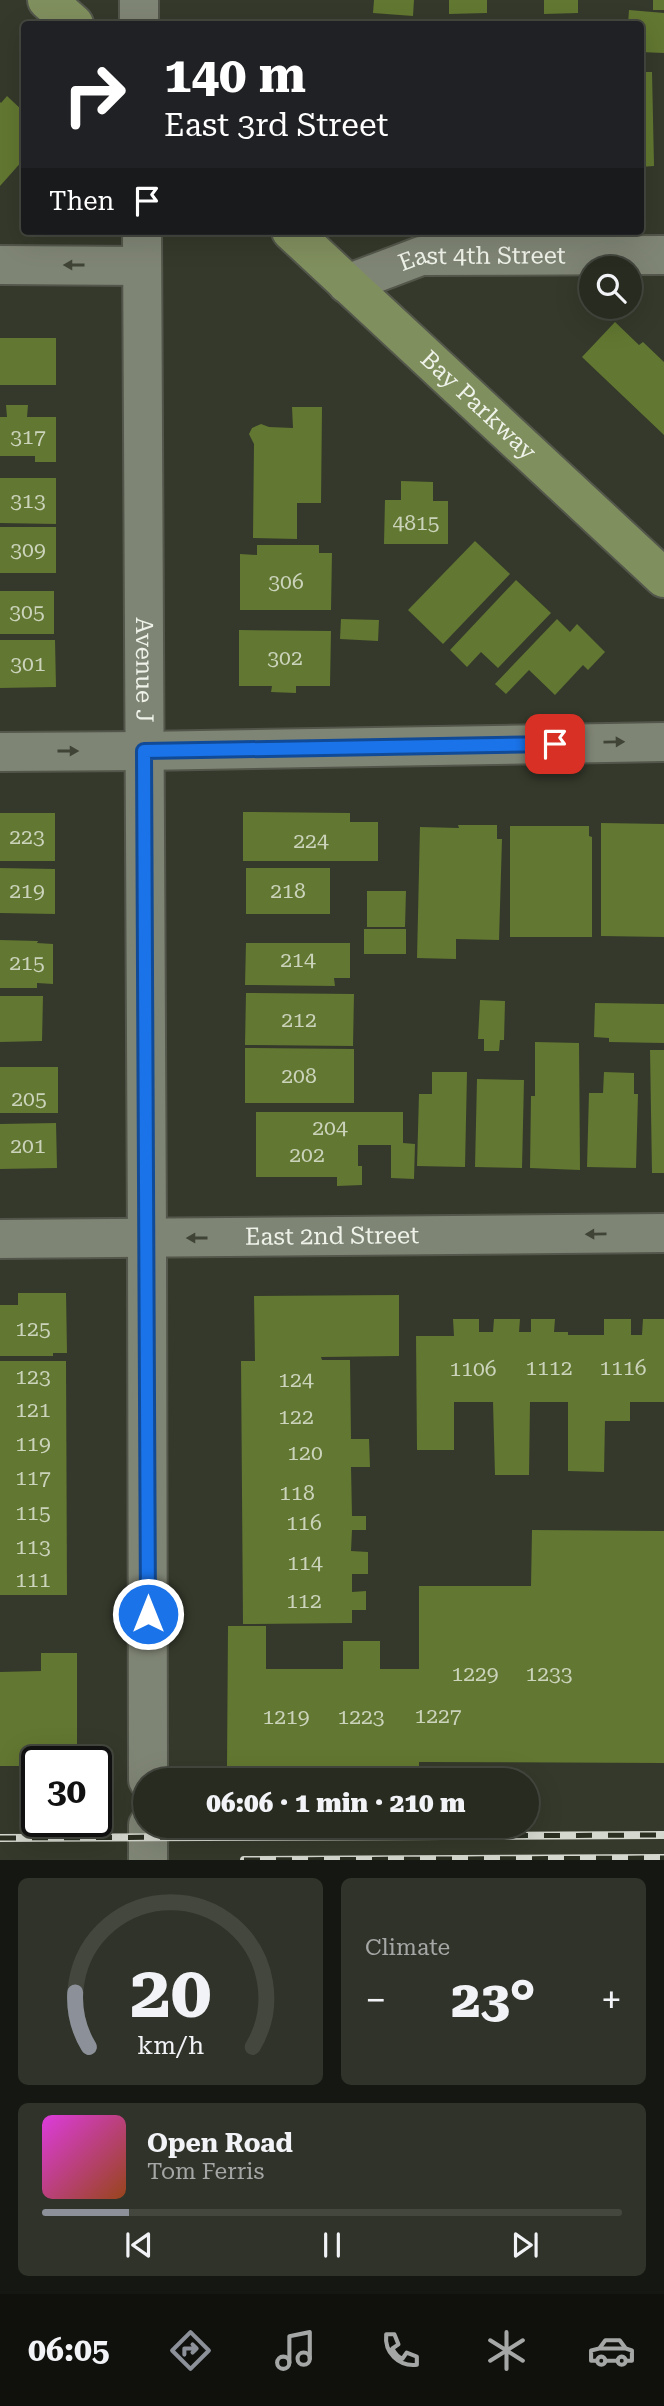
<!DOCTYPE html>
<html lang="en">
<head>
<meta charset="utf-8">
<style>
  body { margin:0; font-family:"Roboto Serif",serif; background:#2f3329; color:#f1f3f6; height:100vh; display:flex; flex-direction:column; font-size:26px; white-space:nowrap }
  * { box-sizing:border-box; margin:0 }
  p { font-size:23px; color:#a4a7a5 }
  .icon { flex:none; width:38px; height:38px; fill:none; stroke:currentColor; stroke-width:2; stroke-linecap:round; stroke-linejoin:round }
  .map { position:relative; height:1860px; overflow:hidden }
  .sheet { display:flex; flex-direction:column; gap:18px; padding:18px; background:#151812; flex:1 }
  .sheet>* { flex:none }
  .banner { position:absolute; left:21px; top:21px; width:623px; height:214px; border-radius:7px; box-shadow:0 7px 28px #0002,0 0 0 2px #43473e; background:#202124; color:#fff; overflow:hidden }
  .tools { position:absolute; left:579px; top:256px; display:grid; gap:14px }
  .tools a { display:grid; place-items:center; width:63px; height:63px; border-radius:50%; background:#272b20; box-shadow:0 7px 28px #0002,0 0 0 2px #43473e; font-size:35px }
  .speed { position:absolute; left:21px; top:1746px; display:flex; gap:14px; font-size:35px; font-weight:700; text-align:center }
  .speed>* { display:grid; place-content:center; width:91px; height:91px; border-radius:50%; background:#272b20; box-shadow:0 7px 28px #0002,0 0 0 2px #43473e; line-height:1 }
  .speed .limit { border:4px solid #111; border-radius:10px; background:#fff; color:#111 }
  .pin { position:absolute; display:grid; place-items:center; width:60px; height:60px; color:#fff; margin:-30px; border-radius:14px; box-shadow:0 4px 10px #0006 }
  .me { position:absolute; width:77px; margin:-38px; rotate:0deg; stroke-linejoin:round; filter:drop-shadow(0 0 5px #0008) }
  .turn { display:flex; align-items:center; gap:24px; height:147px; padding:0 28px; font-size:32px }
  .turn .icon { width:91px; height:91px; stroke-width:2.5 }
  .turn b { display:block; font-size:49px; line-height:60px }
  .then { display:flex; align-items:center; height:66px; padding:0 28px; background:#0003; gap:14px; font-size:26px }
  .big { font-size:52px; font-weight:800; line-height:1.1 }
  .sheet .card { flex:1; display:flex; flex-direction:column; justify-content:center; gap:10px; min-width:0; padding:0 24px; border-radius:10px; background:#2f3329 }
  .sheet .dial { align-items:center; gap:0 }
  .dial svg { height:182px; overflow:visible; fill:none; stroke:#43473e; stroke-width:7; stroke-linecap:round; text-anchor:middle }
  .dial text { fill:#f1f3f6; stroke:none }
  .song { display:flex; align-items:center; gap:21px }
  .cover { width:84px; height:84px; border-radius:10px; background:linear-gradient(135deg,hsl(300 70% 55%),hsl(20 70% 35%)) }
  .played { height:7px; border-radius:4px; background:linear-gradient(90deg,#8c9099 15%,#43473e 15%) }
  .keys { display:flex; justify-content:space-around; direction:ltr }
  .heat { display:flex; justify-content:space-between; align-items:center; font-size:38px; direction:ltr }
  .sheet .tiles { flex:1; display:grid; gap:18px; grid-template-columns:1fr 1fr }
  .card:last-child { grid-column:span 2 }
  .trip { position:absolute; left:133px; top:1768px; width:406px; height:70px; border-radius:35px; background:#272b20; box-shadow:0 7px 28px #0002,0 0 0 2px #43473e; font-weight:800; line-height:70px; text-align:center }
  .tabs { display:flex; height:112px; justify-content:space-around; align-items:center; background:#10110d; color:#a4a7a5 }
  .tabs .icon { width:49px; height:49px }
  .tabs .active { color:#8c9099 }
  .tabs b { font-size:32px; color:#f1f3f6 }
  .map>svg:first-child { display:block }
  .building { fill:#627731 }
  .lines { fill:none; stroke-linecap:round; stroke-linejoin:round }
  .minor-casing { stroke:#53574b; stroke-width:42 }
  .major-casing { stroke:#53574b; stroke-width:42 }
  .minor { stroke:#7f8575; stroke-width:38 }
  .major { stroke:#808f5e; stroke-width:38 }
  .rail-casing { stroke:#d4d8ce; stroke-width:8 }
  .rail { stroke:#2a2f22; stroke-width:5; stroke-dasharray:16; stroke-linecap:butt }
  .oneway { fill:#3f4437 }
  .route-casing { stroke:#114b97; stroke-width:18 }
  .route { stroke:#1a73e8; stroke-width:12 }
  .labels { text-anchor:middle; stroke-width:7; stroke-linejoin:round; paint-order:stroke }
  .number-label { font-size:21px; fill:#cbd3bb }
  .street-label { font-size:24px; fill:#eef2e9; stroke:#2a2f22 }
</style>
</head>
<body>
<div class="map">
<svg width="664" height="1860" viewBox="0 0 664 1860">
  <rect width="100%" height="100%" fill="#34392b"/>
  <g class="building">
    <path d="M374,0H414L413,16L373,13Z"/>
    <path d="M449,0H487V13L449,14Z"/>
    <path d="M544,0H578V13L544,14Z"/>
    <rect x="653" y="0" width="11" height="10"/>
    <path d="M629,10L664,13V53L640,52V24H628Z"/>
    <path d="M488,21V24H448V22Z"/>
    <path d="M640,72H652L654,166L640,167Z"/>
    <path d="M7,96L24,112V159L0,186V102L1,103Z"/>
    <path d="M615,322L639,345L643,342L664,362V435L582,357Z"/>
    <rect x="0" y="338" width="56" height="47"/>
    <path d="M6,405H28L27,417H56V462H35V456H0V417H7Z"/>
    <path d="M292,407H322L321,503H297V539L253,538L254,444L249,434L252,428L261,424L269,427L293,428Z"/>
    <path d="M0,478H56V524L0,523Z"/>
    <path d="M401,481L433,482V501H448V544H384L385,500H401Z"/>
    <rect x="0" y="527" width="56" height="46"/>
    <path d="M475,541L510,574L443,644L408,610Z"/>
    <path d="M257,545H319V553H332L331,610H240V554L257,555Z"/>
    <path d="M516,580L551,613L498,668L481,652L467,667L450,650Z"/>
    <rect x="0" y="591" width="54" height="43"/>
    <path d="M341,619L379,620L378,641L340,639Z"/>
    <path d="M557,619L570,632L577,624L605,652L588,670L583,665L555,695L529,670L506,694L495,684Z"/>
    <path d="M239,630L331,631L330,686H296V693L271,692L272,686H239Z"/>
    <path d="M0,640H55L56,687L0,688Z"/>
    <path d="M243,812L350,813V822H378V861H243Z"/>
    <rect x="0" y="813" width="55" height="48"/>
    <path d="M601,823L664,824V937L601,936Z"/>
    <path d="M458,825H497V839H502L499,940L456,939V959L417,958L420,827L459,828Z"/>
    <path d="M510,826H589V836L592,837V937H510Z"/>
    <path d="M0,868L55,869V914L0,913Z"/>
    <rect x="246" y="868" width="84" height="46"/>
    <path d="M367,891H406L405,927H367Z"/>
    <rect x="364" y="929" width="42" height="25"/>
    <path d="M0,940L38,941L37,943L53,944V984L37,983V988H0Z"/>
    <path d="M246,943H350V978H334L335,986L245,985Z"/>
    <path d="M246,993L354,994L353,1046L245,1045Z"/>
    <path d="M0,996H43L42,1041L0,1042Z"/>
    <path d="M480,1000L505,1001L504,1040H500L499,1051H484V1039H478Z"/>
    <path d="M595,1003L664,1004V1043L609,1042V1038L594,1037Z"/>
    <path d="M535,1042L579,1043L580,1170L530,1168L531,1096H535Z"/>
    <path d="M245,1048L354,1049V1103H245Z"/>
    <path d="M650,1050H664V1173H652Z"/>
    <rect x="0" y="1067" width="58" height="46"/>
    <path d="M432,1072H467L465,1167L417,1166L419,1094H432Z"/>
    <path d="M604,1072L634,1073V1094H638L636,1168L587,1167L589,1093H603Z"/>
    <path d="M477,1079L524,1080L522,1168L475,1167Z"/>
    <path d="M256,1112H403V1143L415,1144L414,1179L391,1178V1145H358V1166H362V1185L337,1186V1177H256Z"/>
    <path d="M56,1123L57,1168L0,1169V1124Z"/>
    <path d="M18,1293H66L67,1353H53V1356H0V1305H18Z"/>
    <path d="M399,1295V1356L321,1357L322,1360H350L351,1439H369L370,1467H351L352,1516H366V1530H352L351,1551L368,1552V1574H352V1592L366,1591V1610H352V1623L243,1624L241,1361H255L254,1296Z"/>
    <path d="M453,1319H479V1332H493L494,1319H520L519,1332H531V1319H555L554,1332H568V1335H604V1319H631V1335H642L643,1319H664V1402H630V1421H605L604,1472L568,1471V1402H530L529,1475H495L493,1402H454V1450H417L416,1336H454Z"/>
    <path d="M0,1361H66L67,1595H0Z"/>
    <path d="M532,1530L664,1531V1763L419,1762V1767L227,1766L228,1626H266V1669H343V1641H380V1669H419V1586H531Z"/>
    <path d="M41,1653H77V1762H37V1766H0V1672L41,1671Z"/>
  </g>
  <g class="lines">
    <defs>
      <g id="minor">
        <path d="M139,0V24"/>
        <path id="s1" d="M142,231L147,1238L148,1780"/>
        <path d="M0,265L142,266"/>
        <path id="s2" d="M347,284L421,256L664,255"/>
        <path d="M0,752L144,751L664,742"/>
        <path id="s3" d="M0,1239L664,1233"/>
        <path d="M148,1825V1860"/>
      </g>
      <g id="major">
        <path d="M47,0L74,24"/>
        <path id="s4" d="M291,231L664,578"/>
      </g>
    </defs>
    <use href="#minor" class="minor-casing"/>
    <use href="#major" class="major-casing"/>
    <use href="#minor" class="minor"/>
    <use href="#major" class="major"/>
    <defs>
      <g id="rail">
        <path d="M0,1838L664,1835"/>
        <path d="M244,1860L664,1858"/>
      </g>
    </defs>
    <use href="#rail" class="rail-casing"/>
    <use href="#rail" class="rail"/>
  </g>
  <defs><path id="oneway-solid" d="M-6-.8H1V-3.2L6.5 0L1 3.2V.8H-6Z" transform="scale(1.75)"/></defs>
  <g class="oneway">
    <use href="#oneway-solid" transform="translate(74 265) rotate(-180)"/>
    <use href="#oneway-solid" transform="translate(614 742) rotate(-1)"/>
    <use href="#oneway-solid" transform="translate(68 751)"/>
    <use href="#oneway-solid" transform="translate(596 1234) rotate(179)"/>
    <use href="#oneway-solid" transform="translate(197 1238) rotate(180)"/>
  </g>
  <g class="lines">
    <defs>
      <path id="route" d="M148,1614L144,751L555,744"/>
    </defs>
    <use href="#route" class="route-casing"/>
    <use href="#route" class="route"/>
  </g>
  <g class="labels">
    <g class="number-label">
      <text x="28" y="444">317</text>
      <text x="28" y="508">313</text>
      <text x="416" y="530">4815</text>
      <text x="28" y="557">309</text>
      <text x="286" y="589">306</text>
      <text x="27" y="619">305</text>
      <text x="285" y="665">302</text>
      <text x="28" y="671">301</text>
      <text x="27" y="844">223</text>
      <text x="311" y="848">224</text>
      <text x="27" y="898">219</text>
      <text x="288" y="898">218</text>
      <text x="298" y="967">214</text>
      <text x="27" y="970">215</text>
      <text x="299" y="1027">212</text>
      <text x="299" y="1083">208</text>
      <text x="29" y="1106">205</text>
      <text x="330" y="1135">204</text>
      <text x="28" y="1153">201</text>
      <text x="307" y="1162">202</text>
      <text x="33" y="1336">125</text>
      <text x="549" y="1375">1112</text>
      <text x="623" y="1375">1116</text>
      <text x="473" y="1376">1106</text>
      <text x="33" y="1384">123</text>
      <text x="296" y="1387">124</text>
      <text x="33" y="1417">121</text>
      <text x="296" y="1424">122</text>
      <text x="33" y="1451">119</text>
      <text x="305" y="1460">120</text>
      <text x="33" y="1485">117</text>
      <text x="297" y="1500">118</text>
      <text x="33" y="1520">115</text>
      <text x="304" y="1530">116</text>
      <text x="33" y="1554">113</text>
      <text x="305" y="1570">114</text>
      <text x="33" y="1587">111</text>
      <text x="304" y="1608">112</text>
      <text x="475" y="1681">1229</text>
      <text x="549" y="1681">1233</text>
      <text x="438" y="1723">1227</text>
      <text x="286" y="1724">1219</text>
      <text x="361" y="1724">1223</text>
    </g>
    <g class="street-label">
      <text dy="8" stroke="none"><textPath href="#s2" startOffset="140">East 4th Street</textPath></text>
      <text dy="8" stroke="none"><textPath href="#s4" startOffset="256">Bay Parkway</textPath></text>
      <text dy="8" stroke="none"><textPath href="#s1" startOffset="439">Avenue J</textPath></text>
      <text dy="8" stroke="none"><textPath href="#s3" startOffset="332">East 2nd Street</textPath></text>
    </g>
  </g>
</svg>
<div class="tools">
<a><svg class="icon" aria-label="search" viewBox="0 0 24 24"><circle cx="10" cy="10" r="6"/><path d="M15 15l6 6"/></svg></a>
</div>
<div class="speed"><div class="limit">30</div></div>
<div class="pin" style="left:555px;top:744px;background:#d93025"><svg class="icon" aria-label="arrive" viewBox="0 0 24 24"><path d="M6 21V4h12l-3 4 3 4H6"/></svg></div>
<svg class="me" style="left:148px;top:1614px" viewBox="-20 -20 40 40"><circle r="17" fill="#1a73e8" stroke="#fff" stroke-width="3"/><path d="M0-11L8 9 0 5-8 9z" fill="#fff"/></svg>
<div class="trip">06:06 · 1 min · 210 m</div>
<div class="banner">
<div class="turn"><svg class="icon" aria-label="right" viewBox="0 0 24 24"><path d="M7 20v-9h11M14 6l5 5-5 5"/></svg><div><b>140 m</b>East 3rd Street</div></div>
<div class="then">Then<svg class="icon" aria-label="arrive" viewBox="0 0 24 24"><path d="M6 21V4h12l-3 4 3 4H6"/></svg></div>
</div>
</div>
<section class="sheet">
<div class="tiles">
<div class="card dial"><svg viewBox="0 0 100 80">
<path d="M14 69A42 42 0 1 1 86 69"/>
<path d="M14 69A42 42 0 0 1 8 45" stroke="#8c9099"/>
<text x="50" y="56" font-size="32" font-weight="700">20</text>
<text x="50" y="72" font-size="11">km/h</text>
</svg></div>
<div class="card"><p>Climate</p>
<div class="heat"><a>−</a><b class="big">23°</b><a>+</a></div>
</div>
<div class="card">
<div class="song"><i class="cover"></i><div><b>Open Road</b><p>Tom Ferris</p></div></div>
<div class="played"></div>
<div class="keys"><svg class="icon" aria-label="previous" viewBox="0 0 24 24"><path d="M18 5L8 12l10 7zM5 5v14"/></svg><svg class="icon" aria-label="pause" viewBox="0 0 24 24"><path d="M8 5v14M16 5v14"/></svg><svg class="icon" aria-label="next" viewBox="0 0 24 24"><path d="M6 5l10 7-10 7zM19 5v14"/></svg></div>
</div>
</div>
</section>
<nav class="tabs">
<b>06:05</b>
<svg class="icon active" aria-label="directions" viewBox="0 0 24 24"><path d="M12 3l9 9-9 9-9-9zM9 14v-3h6M13 9l2 2-2 2"/></svg>
<svg class="icon" aria-label="music" viewBox="0 0 24 24"><path d="M9 18V5l10-2v13"/><circle cx="6" cy="18" r="3"/><circle cx="16" cy="16" r="3"/></svg>
<svg class="icon" aria-label="phone" viewBox="0 0 24 24"><path d="M5 4h4l2 5-3 2q2 4 5 5l2-3 5 2v4C11 20 4 13 5 4z"/></svg>
<svg class="icon" aria-label="climate" viewBox="0 0 24 24"><path d="M12 3v18M4 7l16 10M4 17L20 7"/></svg>
<svg class="icon" aria-label="car" viewBox="0 0 24 24"><path d="M5 17H2v-5l4-1 3-4h7l3 4 3 1v5h-3M9 17h6M6 11h13"/><circle cx="7" cy="17" r="2"/><circle cx="17" cy="17" r="2"/></svg>
</nav>
</body>
</html>
